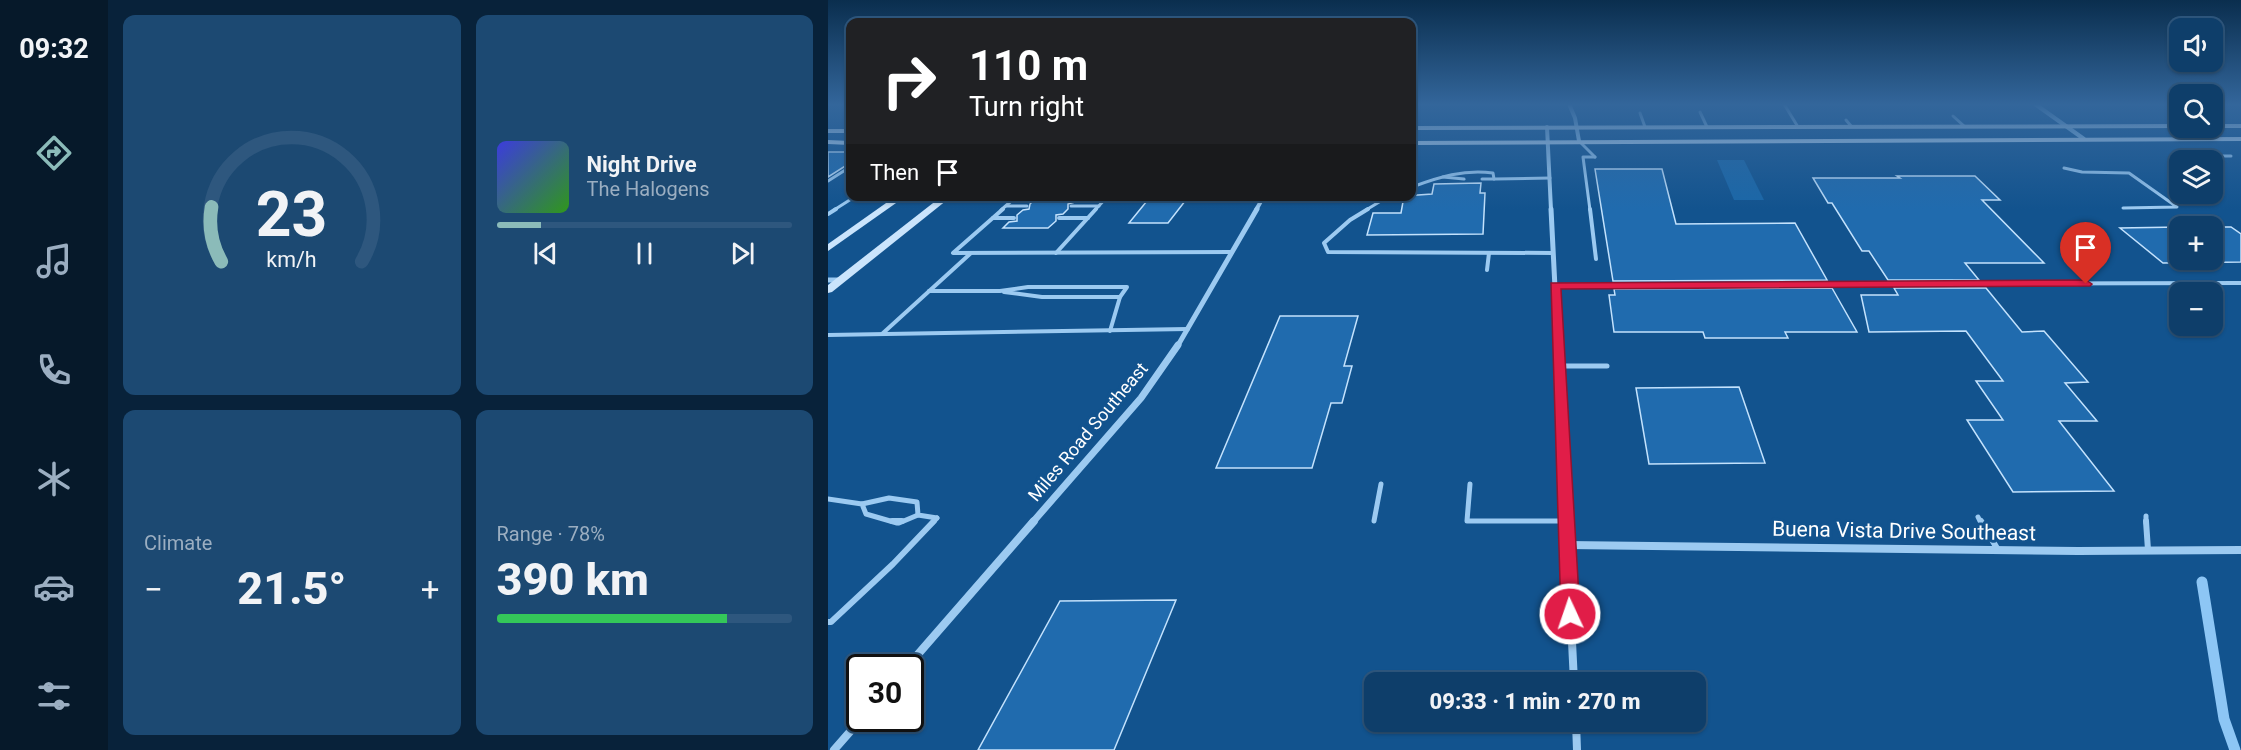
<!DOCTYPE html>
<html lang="en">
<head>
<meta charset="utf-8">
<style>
  body { margin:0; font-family:Roboto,sans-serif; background:#1c4972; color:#f1f3f6; height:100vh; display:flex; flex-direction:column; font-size:22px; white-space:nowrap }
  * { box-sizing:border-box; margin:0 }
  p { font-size:20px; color:#9baec1 }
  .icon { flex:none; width:33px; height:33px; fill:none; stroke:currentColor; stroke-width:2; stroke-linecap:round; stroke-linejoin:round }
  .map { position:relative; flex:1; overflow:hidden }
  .drawer { display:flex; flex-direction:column; gap:15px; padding:15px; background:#08223a; width:720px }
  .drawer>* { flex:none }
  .hud { position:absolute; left:18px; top:18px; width:570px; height:183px; border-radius:12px; box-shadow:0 2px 4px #0004,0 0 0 2px #2e577e; background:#202124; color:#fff; overflow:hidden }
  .fabs { position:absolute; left:1341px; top:18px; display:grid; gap:12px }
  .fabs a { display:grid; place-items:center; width:54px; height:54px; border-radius:12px; background:#0e3e6a; box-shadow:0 2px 4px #0004,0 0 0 2px #2e577e; font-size:30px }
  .speed { position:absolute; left:18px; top:654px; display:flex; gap:12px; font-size:30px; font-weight:700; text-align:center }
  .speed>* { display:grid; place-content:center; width:78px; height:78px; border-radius:50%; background:#0e3e6a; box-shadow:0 2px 4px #0004,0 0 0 2px #2e577e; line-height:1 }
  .speed .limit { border:3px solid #111; border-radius:9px; background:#fff; color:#111 }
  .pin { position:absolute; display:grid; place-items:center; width:51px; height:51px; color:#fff; margin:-62px -26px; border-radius:50% 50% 50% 0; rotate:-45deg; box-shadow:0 0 6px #0007 }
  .pin .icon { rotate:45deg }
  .me { position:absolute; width:66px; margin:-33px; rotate:357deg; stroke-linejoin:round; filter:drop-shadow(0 0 4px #0008) }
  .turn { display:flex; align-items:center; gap:21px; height:126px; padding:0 24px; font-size:27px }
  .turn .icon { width:78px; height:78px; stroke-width:2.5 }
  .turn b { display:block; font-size:42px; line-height:51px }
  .then { display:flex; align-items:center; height:57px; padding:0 24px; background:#0003; gap:12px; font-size:22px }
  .big { font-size:45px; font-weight:800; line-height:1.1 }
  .drawer .tile { flex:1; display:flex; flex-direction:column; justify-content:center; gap:9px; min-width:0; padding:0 21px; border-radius:12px; background:#1c4972 }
  .drawer .dial { align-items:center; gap:0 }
  .dial svg { height:156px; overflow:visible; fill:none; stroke:#2e577e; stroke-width:7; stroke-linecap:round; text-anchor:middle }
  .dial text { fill:#f1f3f6; stroke:none }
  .song { display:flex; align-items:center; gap:18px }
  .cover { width:72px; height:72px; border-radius:9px; background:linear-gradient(135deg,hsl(240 70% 55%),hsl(110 70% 35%)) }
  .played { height:6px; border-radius:3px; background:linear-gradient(90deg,#8bbbb9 15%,#2e577e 15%) }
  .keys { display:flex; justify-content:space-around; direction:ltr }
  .heat { display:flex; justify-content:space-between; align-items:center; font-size:33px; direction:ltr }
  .charge { height:9px; border-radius:4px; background:linear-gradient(90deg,#34c759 78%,#2e577e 0) }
  .drawer .tiles { flex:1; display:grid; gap:15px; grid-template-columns:repeat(2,1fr) }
  .trip { position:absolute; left:536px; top:672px; width:342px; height:60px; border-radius:12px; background:#0e3e6a; box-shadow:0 2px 4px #0004,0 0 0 2px #2e577e; font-weight:800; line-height:60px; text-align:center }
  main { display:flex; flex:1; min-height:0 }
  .tab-bar { display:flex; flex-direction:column; width:108px; justify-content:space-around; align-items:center; background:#06192a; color:#9baec1 }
  .tab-bar .icon { width:42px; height:42px }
  .tab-bar .on { color:#8bbbb9 }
  .tab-bar b { font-size:27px; color:#f1f3f6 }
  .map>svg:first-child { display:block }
  .green { fill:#1a67a8 }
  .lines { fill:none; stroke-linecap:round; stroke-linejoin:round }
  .stream { stroke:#8dc6f5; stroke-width:11 }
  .building { fill:#206bae; stroke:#c3e2fd; stroke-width:1.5 }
  .service-far3 { stroke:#9ccaf1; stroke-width:3 }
  .service-far2 { stroke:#9ccaf1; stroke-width:4 }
  .service-far1 { stroke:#9ccaf1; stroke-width:5 }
  .service { stroke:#9ccaf1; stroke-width:6 }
  .minor-far3 { stroke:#9ccaf1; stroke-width:4 }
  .minor-far2 { stroke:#9ccaf1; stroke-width:5 }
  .minor-far1 { stroke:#9ccaf1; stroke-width:7 }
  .minor { stroke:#9ccaf1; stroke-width:8 }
  .secondary { fill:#cae4fc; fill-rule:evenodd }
  .route { fill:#e11d48; stroke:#92132f; stroke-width:1.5 }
  .labels { text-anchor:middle; stroke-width:6; stroke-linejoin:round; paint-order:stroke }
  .street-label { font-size:18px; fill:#fff; stroke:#12538e }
  .near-street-label { font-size:21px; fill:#fff; stroke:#12538e }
</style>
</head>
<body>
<main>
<nav class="tab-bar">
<b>09:32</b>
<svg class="icon on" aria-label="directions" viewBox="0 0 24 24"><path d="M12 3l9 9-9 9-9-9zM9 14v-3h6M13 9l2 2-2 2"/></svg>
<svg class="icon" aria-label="music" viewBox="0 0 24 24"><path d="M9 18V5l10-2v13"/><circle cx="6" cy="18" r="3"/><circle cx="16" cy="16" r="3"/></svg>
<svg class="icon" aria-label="phone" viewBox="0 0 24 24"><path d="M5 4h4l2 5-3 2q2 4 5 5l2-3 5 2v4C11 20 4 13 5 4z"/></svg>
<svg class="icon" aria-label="climate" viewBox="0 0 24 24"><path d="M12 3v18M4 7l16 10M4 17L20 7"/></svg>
<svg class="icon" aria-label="car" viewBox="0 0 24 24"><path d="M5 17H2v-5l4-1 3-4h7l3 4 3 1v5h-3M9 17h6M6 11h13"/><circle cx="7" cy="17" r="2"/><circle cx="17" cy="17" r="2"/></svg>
<svg class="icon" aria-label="filters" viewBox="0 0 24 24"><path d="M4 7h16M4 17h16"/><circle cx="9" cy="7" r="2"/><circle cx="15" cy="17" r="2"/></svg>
</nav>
<section class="drawer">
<div class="tiles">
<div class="tile dial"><svg viewBox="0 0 100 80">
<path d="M14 69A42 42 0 1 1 86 69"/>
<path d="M14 69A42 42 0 0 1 9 41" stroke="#8bbbb9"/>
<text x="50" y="56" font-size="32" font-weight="700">23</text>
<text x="50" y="72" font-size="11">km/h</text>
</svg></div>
<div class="tile">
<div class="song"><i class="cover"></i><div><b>Night Drive</b><p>The Halogens</p></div></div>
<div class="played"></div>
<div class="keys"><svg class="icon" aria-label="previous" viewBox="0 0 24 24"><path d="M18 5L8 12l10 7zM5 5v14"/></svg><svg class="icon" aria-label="pause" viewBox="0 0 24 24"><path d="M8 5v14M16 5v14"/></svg><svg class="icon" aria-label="next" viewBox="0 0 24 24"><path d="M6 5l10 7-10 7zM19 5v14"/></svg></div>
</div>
<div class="tile"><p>Climate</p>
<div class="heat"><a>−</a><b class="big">21.5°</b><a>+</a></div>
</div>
<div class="tile"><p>Range · 78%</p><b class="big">390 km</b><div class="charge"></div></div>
</div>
</section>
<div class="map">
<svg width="1413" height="750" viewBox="0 0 1413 750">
  <rect width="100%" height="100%" fill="#12538e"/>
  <path class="green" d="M889,160H916L936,200H906Z"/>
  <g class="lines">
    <path class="stream" d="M1374,582L1396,719L1407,750"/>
  </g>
  <g class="building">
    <path d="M0,152H22V163L0,177Z"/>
    <path d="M767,169H834L848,224L967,223L999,280L785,281Z"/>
    <path d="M1069,176H1147L1172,200H1154L1216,263H1137L1151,280H1060L1041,251H1034L1004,203H1000L985,178H1072Z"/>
    <path d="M653,183L652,193H657L655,234L539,235L545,213H573L576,196L604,194L606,184Z"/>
    <path d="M210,196H253L247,202L240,204V209L235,214L228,215V221L220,228H175L181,222L189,221V215L195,210L201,209L202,204Z"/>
    <path d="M323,196H361L340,223H301Z"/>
    <path d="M1352,227V260H1384V227H1403L1413,234V262L1335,263L1292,228Z"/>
    <path d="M1004,288L1029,332H957L960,338H877L875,332H786L781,295H787L786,289Z"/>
    <path d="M1066,288H1158L1194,332L1216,331L1260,382L1237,383L1269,421H1231L1286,491L1185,492L1139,420H1175L1148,381H1175L1138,331L1041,332L1033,295H1070Z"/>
    <path d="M452,316H530L516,366H524L514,403H503L484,468H388Z"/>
    <path d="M911,387L937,463L821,464L808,388Z"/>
    <path d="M348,600L286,750H150L232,601Z"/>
  </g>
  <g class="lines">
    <g class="service-far3">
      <path d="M956,104L970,127"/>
      <path d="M872,112L879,127"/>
      <path d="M812,113L817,127"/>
      <path d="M1125,116L1136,126"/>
      <path d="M1018,120L1023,126"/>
      <path d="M751,141L767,157"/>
      <path d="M1348,156H1403"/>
      <path d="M1236,168L1254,172L1301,173L1349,207L1295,208"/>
      <path d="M615,177L636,179"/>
      <path d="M654,179H666"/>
      <path d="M0,181L22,167"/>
      <path d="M584,187C611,177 636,169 665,173L666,179L722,178"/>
      <path d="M178,206H199"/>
      <path d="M243,206H271"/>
      <path d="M6,210L28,196"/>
      <path d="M173,210L189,196"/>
      <path d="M267,210L280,196"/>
      <path d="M538,210L561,196"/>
      <path d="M762,210L755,157H767"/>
    </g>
    <g class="service-far2">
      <path d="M175,209L125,253L404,252"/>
      <path d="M540,209L522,220L496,243L500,252L725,253"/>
      <path d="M762,209L768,259"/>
      <path d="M0,214L8,209"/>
      <path d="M165,218H186"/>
      <path d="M231,218H260"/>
      <path d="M228,253L268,209"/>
      <path d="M659,270L661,253"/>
      <path d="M727,285L1413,283"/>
      <path d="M101,291H172L200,287H299L292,297L282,331"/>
      <path d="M176,292L214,297H292"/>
      <path d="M54,334L143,253"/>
      <path d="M0,335L360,329"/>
    </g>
    <g class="service-far1">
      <path d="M731,366H779"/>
      <path d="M642,484L639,521H738"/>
      <path d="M0,499L34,504L38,514L69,523"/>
      <path d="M34,504L61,498L89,502L90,515L109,518"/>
      <path d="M1318,516V523"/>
      <path d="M1150,517L1153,523"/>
      <path d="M546,521L553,484"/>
      <path d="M71,523L90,515"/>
      <path d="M104,523L109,518"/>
    </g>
    <g class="service">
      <path d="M64,521H74"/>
      <path d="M1153,521L1170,550"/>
      <path d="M1318,521L1320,550"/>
      <path d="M0,622H3L65,564L106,521"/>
    </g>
    <g class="minor-far3">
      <path d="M741,104L747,118L751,141"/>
      <path d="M1207,104L1256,139"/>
      <path d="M719,127L723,210"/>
      <path d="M428,210L436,196"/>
    </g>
    <g class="minor-far2">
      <path d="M723,209L730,347"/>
      <path d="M0,280H12"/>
      <path d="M349,347L429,209"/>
    </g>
    <g class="minor-far1">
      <path d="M730,345L738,523"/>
      <path d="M204,523L313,398L350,345"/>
    </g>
    <g class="minor">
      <path d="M738,521L746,682"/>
      <path d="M739,545L1250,551L1413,550"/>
      <path d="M78,668L206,521"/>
      <path d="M748,722L749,750"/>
      <path d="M6,750L34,718"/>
    </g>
    <g class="secondary">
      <path d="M1352,124V128H1355L584,130V126Z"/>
      <path d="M1384,124H1413V128H1381H1384Z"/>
      <rect x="0" y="129" width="22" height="4"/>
      <path d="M1413,137V141L584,145V141Z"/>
      <path d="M0,140L22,141V145L0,144Z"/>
      <path d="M68,196H78L0,251V244Z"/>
      <path d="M114,196H124L4,292L0,293V285Z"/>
    </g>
  </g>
  <linearGradient id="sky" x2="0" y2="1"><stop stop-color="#0a2e4e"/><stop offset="0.5" stop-color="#33669b"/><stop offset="1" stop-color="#33669b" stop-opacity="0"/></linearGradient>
  <rect width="1413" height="209" fill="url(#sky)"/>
  <path class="route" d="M1258,280L1264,284L1262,286L733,289L752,614L749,619L742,622L736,619L733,614L723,283Z"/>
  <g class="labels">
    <g class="street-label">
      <text transform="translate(260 432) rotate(-50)" y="6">Miles Road Southeast</text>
    </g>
    <g class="near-street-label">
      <text transform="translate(1076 531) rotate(1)" y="7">Buena Vista Drive Southeast</text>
    </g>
  </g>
</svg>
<div class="fabs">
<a><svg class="icon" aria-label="sound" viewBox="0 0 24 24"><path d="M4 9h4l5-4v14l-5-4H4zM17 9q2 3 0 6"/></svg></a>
<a><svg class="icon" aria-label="search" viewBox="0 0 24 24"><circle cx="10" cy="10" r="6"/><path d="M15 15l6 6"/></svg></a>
<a><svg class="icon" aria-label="layers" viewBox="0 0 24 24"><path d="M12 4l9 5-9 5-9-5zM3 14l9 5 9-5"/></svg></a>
<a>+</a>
<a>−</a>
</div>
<div class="speed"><div class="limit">30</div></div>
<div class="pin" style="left:1258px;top:284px;background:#d93025"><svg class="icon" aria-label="arrive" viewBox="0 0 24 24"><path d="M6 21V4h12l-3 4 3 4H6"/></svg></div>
<svg class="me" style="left:742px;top:614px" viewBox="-20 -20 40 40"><circle r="17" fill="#e11d48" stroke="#fff" stroke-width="3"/><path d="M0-11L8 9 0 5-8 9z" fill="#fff"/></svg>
<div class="trip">09:33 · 1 min · 270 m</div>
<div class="hud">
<div class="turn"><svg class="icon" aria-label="right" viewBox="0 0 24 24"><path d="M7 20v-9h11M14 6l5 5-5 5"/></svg><div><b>110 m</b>Turn right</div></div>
<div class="then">Then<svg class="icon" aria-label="arrive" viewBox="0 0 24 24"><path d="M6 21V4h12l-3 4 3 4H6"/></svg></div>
</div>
</div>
</main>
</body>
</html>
